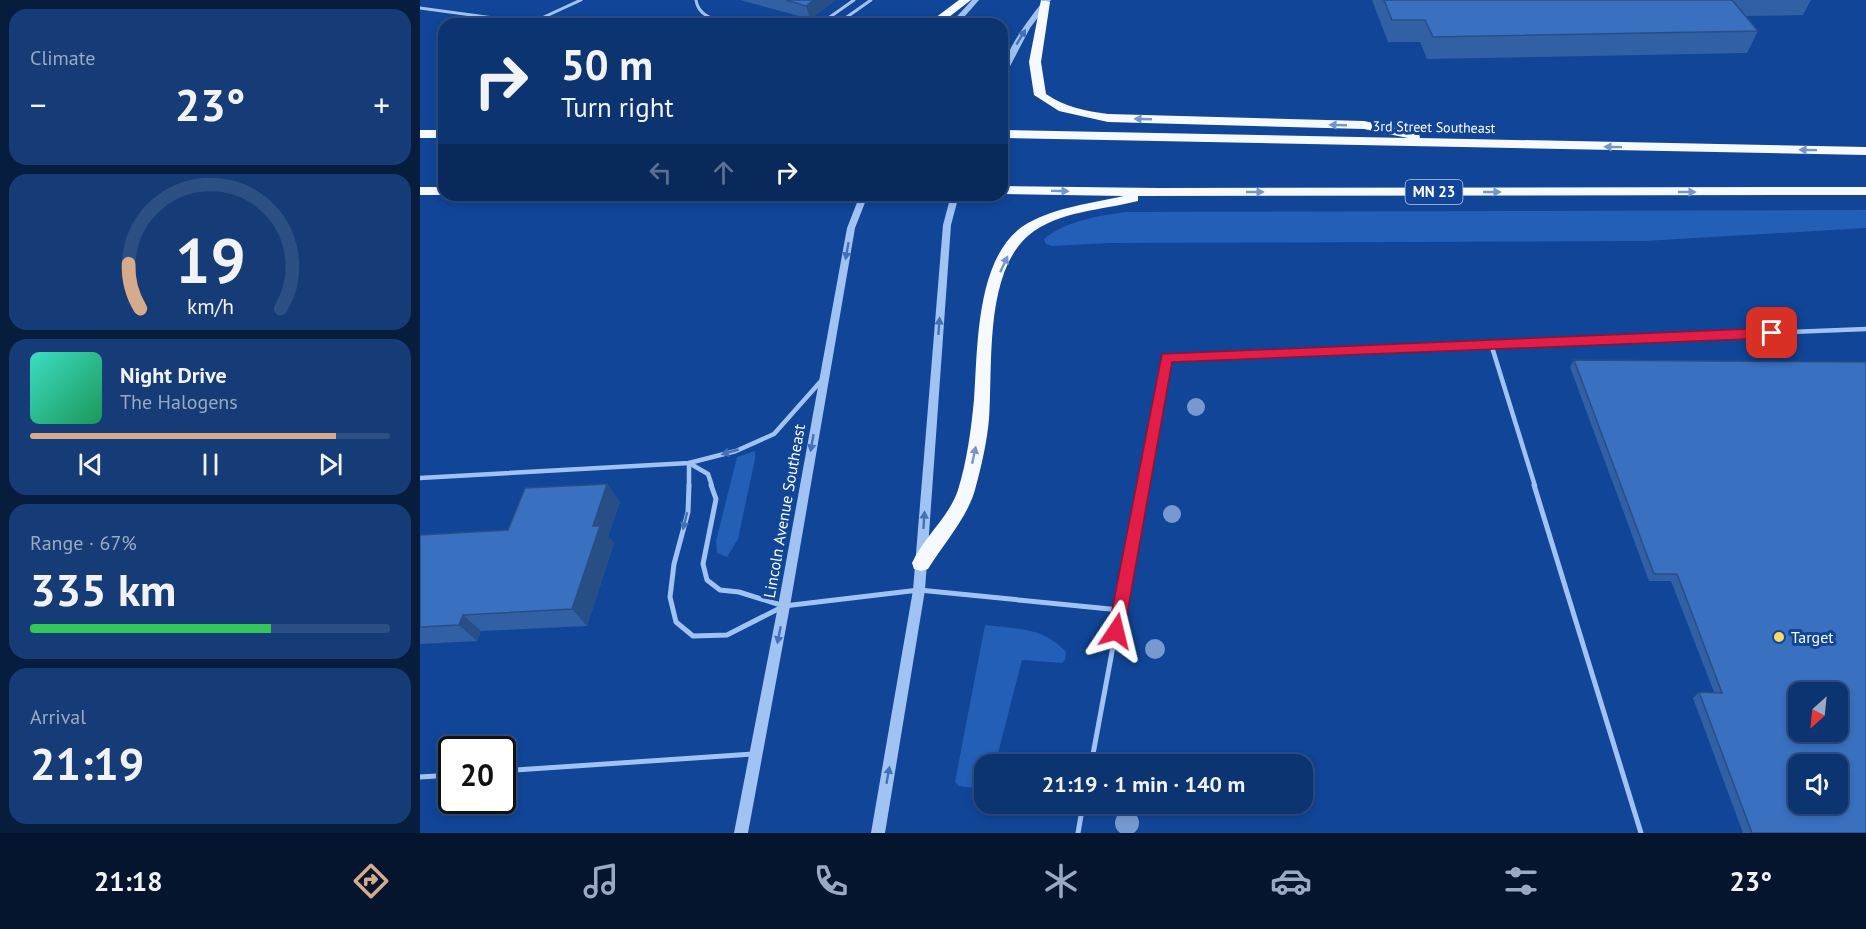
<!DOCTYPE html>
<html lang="en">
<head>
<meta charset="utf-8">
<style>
  body { margin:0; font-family:"PT Sans",sans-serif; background:#153c76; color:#f1f3f6; height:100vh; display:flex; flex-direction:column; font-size:22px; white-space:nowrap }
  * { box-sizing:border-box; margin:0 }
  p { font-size:20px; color:#9aaac3 }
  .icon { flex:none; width:33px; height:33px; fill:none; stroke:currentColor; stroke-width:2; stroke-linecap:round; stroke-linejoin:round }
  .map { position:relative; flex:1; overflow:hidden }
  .details { display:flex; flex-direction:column; gap:9px; padding:9px; background:#071d3e; width:420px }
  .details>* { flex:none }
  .banner { position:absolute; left:18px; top:18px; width:570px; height:183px; border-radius:18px; box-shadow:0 3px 9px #0003,0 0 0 2px #2c4f84; background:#0c3471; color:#f1f3f6; overflow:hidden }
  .needle { width:39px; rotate:207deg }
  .tools { position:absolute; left:1368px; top:682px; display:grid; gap:12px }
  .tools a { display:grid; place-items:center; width:60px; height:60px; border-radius:12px; background:#0c3471; box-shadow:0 3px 9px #0003,0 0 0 2px #2c4f84; font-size:30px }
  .speed { position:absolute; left:18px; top:736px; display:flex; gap:12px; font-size:30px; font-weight:700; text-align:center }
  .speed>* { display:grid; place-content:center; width:78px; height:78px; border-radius:50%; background:#0c3471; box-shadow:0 3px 9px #0003,0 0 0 2px #2c4f84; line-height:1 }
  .speed .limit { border:3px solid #111; border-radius:9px; background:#fff; color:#111 }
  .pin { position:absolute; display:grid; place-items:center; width:51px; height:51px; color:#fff; margin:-26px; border-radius:12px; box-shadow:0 3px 9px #0006 }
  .me { position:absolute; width:66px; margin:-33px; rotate:10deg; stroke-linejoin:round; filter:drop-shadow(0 0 4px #0008) }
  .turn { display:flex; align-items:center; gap:21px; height:126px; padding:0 24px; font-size:27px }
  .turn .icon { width:78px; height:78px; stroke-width:2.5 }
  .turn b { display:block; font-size:42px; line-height:51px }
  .lanes { display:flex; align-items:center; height:57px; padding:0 24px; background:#0003; justify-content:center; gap:30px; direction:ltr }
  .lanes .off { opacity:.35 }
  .big { font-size:45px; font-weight:700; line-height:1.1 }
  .details .widget { flex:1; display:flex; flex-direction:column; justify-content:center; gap:9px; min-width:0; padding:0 21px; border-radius:18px; background:#153c76 }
  .details .dial { align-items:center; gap:0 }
  .dial svg { height:156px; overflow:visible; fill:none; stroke:#2c4f84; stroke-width:7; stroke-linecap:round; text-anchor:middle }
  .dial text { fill:#f1f3f6; stroke:none }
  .song { display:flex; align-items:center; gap:18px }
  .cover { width:72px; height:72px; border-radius:9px; background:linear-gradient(135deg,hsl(170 70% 55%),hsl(150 70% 35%)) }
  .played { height:6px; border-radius:3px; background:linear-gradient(90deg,#d6ab8b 85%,#2c4f84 85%) }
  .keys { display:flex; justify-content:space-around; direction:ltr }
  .heat { display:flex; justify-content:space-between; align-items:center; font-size:33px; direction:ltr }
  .charge { height:9px; border-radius:4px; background:linear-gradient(90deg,#34c759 67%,#2c4f84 0) }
  .trip { position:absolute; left:554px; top:754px; width:339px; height:60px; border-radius:18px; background:#0c3471; box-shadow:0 3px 9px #0003,0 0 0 2px #2c4f84; font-weight:700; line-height:60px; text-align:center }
  .tab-bar { display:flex; height:96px; justify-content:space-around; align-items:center; background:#05152d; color:#9aaac3 }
  .tab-bar .icon { width:42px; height:42px }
  .tab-bar .selected { color:#d6ab8b }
  .tab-bar b { font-size:27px; color:#f1f3f6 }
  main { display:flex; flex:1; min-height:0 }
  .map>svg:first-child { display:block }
  .green { fill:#235fb7 }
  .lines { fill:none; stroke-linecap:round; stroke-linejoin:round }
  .service-far2 { stroke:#a1c3f4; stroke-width:3 }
  .service-far1 { stroke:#a1c3f4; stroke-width:4.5 }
  .service { stroke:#a1c3f4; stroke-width:5 }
  .tertiary { fill:#a1c3f4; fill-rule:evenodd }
  .trunk { fill:#f6faff; fill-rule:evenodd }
  .tree { fill:#769ad0 }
  .wall { fill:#3160a5 }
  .shaded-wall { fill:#284e86 }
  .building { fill:#3970c0; stroke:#284e86; stroke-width:1.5; fill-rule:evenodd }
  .oneway { fill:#4371b8 }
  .oneway2 { fill:#7796c6 }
  .route { fill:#e11d48; stroke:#92132f; stroke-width:1.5 }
  .poi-dot { fill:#ffd964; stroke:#104597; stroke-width:2 }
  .labels { text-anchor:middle; stroke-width:6; stroke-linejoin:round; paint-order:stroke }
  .far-street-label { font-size:14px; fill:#fff; stroke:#104597 }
  .shield { fill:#104597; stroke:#b7c7e0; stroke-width:1.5 }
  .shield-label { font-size:15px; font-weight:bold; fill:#fff }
  .street-label { font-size:16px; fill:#fff; stroke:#104597 }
  .poi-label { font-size:16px; fill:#fff; stroke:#104597; text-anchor:start }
</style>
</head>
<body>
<main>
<section class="details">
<div class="widget"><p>Climate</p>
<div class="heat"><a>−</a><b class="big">23°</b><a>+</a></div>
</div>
<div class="widget dial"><svg viewBox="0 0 100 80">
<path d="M14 69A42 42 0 1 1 86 69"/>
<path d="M14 69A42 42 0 0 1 8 46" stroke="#d6ab8b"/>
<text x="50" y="56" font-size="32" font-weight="700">19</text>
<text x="50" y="72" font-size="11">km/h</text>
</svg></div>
<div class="widget">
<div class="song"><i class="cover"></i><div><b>Night Drive</b><p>The Halogens</p></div></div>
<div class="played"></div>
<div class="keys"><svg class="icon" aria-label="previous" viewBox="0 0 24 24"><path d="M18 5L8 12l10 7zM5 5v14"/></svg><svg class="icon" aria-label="pause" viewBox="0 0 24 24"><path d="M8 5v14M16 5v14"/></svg><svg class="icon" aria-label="next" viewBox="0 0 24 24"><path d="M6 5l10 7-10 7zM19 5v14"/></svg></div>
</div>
<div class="widget"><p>Range · 67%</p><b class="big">335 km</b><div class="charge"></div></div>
<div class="widget"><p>Arrival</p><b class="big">21:19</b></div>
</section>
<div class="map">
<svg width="1446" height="833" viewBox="0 0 1446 833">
  <rect width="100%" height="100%" fill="#104597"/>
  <g class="green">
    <path d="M1446,210V228L1225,241L690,243L632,246L626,244L624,239C646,221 680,215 708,212Z"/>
    <path d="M335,451V459L318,539L307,557L297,553L296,541L317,457Z"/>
    <path d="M565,625C597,629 623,627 646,652L645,660L642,663L602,660L575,765H564V789L539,786L535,782Z"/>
  </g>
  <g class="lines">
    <g class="service-far2">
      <path d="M276,0C278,17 297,20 311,24"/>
      <path d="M0,8L111,23L161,0"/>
      <path d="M400,24L434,0"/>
      <path d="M417,24L451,0"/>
    </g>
    <g class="service-far1">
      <path d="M1071,344L1115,486"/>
      <path d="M269,463L288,474L292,486"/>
      <path d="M0,478L269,463L316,451L354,434L401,381"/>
      <path d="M269,486V463"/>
      <path d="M722,486L746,357L1446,329"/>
    </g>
    <g class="service">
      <path d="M269,485L268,512L254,564L250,597L256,622L273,636L307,635L364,606L499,590L700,610"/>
      <path d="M291,485L296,499L283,564L287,580L300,590L319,592L364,606"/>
      <path d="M1114,485L1221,833"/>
      <path d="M671,765L723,485"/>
      <path d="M82,771L333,754"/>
      <path d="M0,777L32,775"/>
      <path d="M658,833L663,804"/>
    </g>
    <g class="tertiary">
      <path d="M552,0H559L538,24H530Z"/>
      <path d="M624,0H631L610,28L586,74L582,76C582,53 610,18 624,0Z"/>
      <path d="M440,195H448L435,228L370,606L328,833H314L358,606L427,228Z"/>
      <path d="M531,195H539L531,225L505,590L465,833H451L493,590L523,225Z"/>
    </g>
    <g class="trunk">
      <path d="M539,0H551L520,24H507Z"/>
      <path d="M621,0L630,2L621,62L626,94C645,107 665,111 688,114L944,121L999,133L1000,138L1446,147V155L582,138V130L988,138L944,129L688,122L639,111L614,95L609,62Z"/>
      <rect x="0" y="130" width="24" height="8"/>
      <path d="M582,186L738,188L1446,187V195L718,196V201C683,210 638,211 609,235C564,273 573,365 569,419C567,441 562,464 556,486C549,516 524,543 508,569L501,571L494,569L492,563C504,537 529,517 538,490C547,461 551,430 554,400C558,348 555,253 608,223C637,207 672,203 704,196L582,194Z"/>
      <path d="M0,187H24L25,195H0Z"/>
    </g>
  </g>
  <g class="tree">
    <circle cx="776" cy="407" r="9"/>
    <circle cx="752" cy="514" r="9"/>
    <circle cx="735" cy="649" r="10"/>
    <circle cx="707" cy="823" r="12"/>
  </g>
  <g class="wall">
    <path d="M320,0H416L390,19Z"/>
    <path d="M952,0H1391L1383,15L1325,16L1338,31L1327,53L1007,59L1000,42H968Z"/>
    <path d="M1154,360L1446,833H1323L1273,698L1279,692H1294L1251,581H1229L1150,367Z"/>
    <path d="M187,484L200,502L188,536L194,543L167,626L61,631L57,641L0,644V535L88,530Z"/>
  </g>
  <g class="shaded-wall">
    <path d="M394,0H416L390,19L386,6Z"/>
    <path d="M187,484L200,502L188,536L194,543L167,626L152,609L173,526Z"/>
    <path d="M43,615L61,631L57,641L39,625Z"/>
  </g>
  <g class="building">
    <path d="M366,0H394L386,6Z"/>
    <path d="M964,0H1312L1338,31L1013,37L1005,20H972Z"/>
    <path d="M1154,360L1446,362V833H1332L1279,692L1302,693L1257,574H1234ZM1378,693H1418V732H1378ZM1378,765H1418V804H1378Z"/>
    <path d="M187,484L173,526H180L152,609L43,615L39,625L0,627V535L88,530L105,488Z"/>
  </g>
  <defs><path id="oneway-solid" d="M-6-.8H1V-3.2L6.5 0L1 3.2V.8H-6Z" transform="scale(1.5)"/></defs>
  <g class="oneway">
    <use href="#oneway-solid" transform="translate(601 37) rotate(-59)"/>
    <use href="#oneway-solid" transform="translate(427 251) rotate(100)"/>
    <use href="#oneway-solid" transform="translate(519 326) rotate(-86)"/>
    <use href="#oneway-solid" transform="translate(392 443) rotate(100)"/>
    <use href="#oneway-solid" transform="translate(310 452) rotate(164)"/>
    <use href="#oneway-solid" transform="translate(504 520) rotate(-86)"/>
    <use href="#oneway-solid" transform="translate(265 521) rotate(104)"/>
    <use href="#oneway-solid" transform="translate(359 635) rotate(101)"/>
    <use href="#oneway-solid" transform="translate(468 775) rotate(-80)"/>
  </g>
  <g class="oneway2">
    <use href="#oneway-solid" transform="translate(723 119) rotate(-178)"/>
    <use href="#oneway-solid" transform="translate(918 125) rotate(-178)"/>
    <use href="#oneway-solid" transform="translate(1193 147) rotate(-179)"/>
    <use href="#oneway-solid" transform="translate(1388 150) rotate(-179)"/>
    <use href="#oneway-solid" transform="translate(640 191) rotate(1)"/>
    <use href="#oneway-solid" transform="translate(835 192)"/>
    <use href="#oneway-solid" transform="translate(1072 192)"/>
    <use href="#oneway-solid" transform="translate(1267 192)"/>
    <use href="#oneway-solid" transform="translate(584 264) rotate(-65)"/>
    <use href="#oneway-solid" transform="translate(554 455) rotate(-78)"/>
  </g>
  <path class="route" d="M1352,328L1359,333L1352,338L752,362L704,631L702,636L696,638L690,636L688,631L742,354Z"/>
  <circle class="poi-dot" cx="1359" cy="637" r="6"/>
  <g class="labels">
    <g class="far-street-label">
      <text transform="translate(1014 127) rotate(1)" y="5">3rd Street Southeast</text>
    </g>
    <rect class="shield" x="985.5" y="180" width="57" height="24" rx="4.5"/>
    <g class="shield-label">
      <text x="1014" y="197">MN 23</text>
    </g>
    <g class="street-label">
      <text transform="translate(364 511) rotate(-80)" y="6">Lincoln Avenue Southeast</text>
    </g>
    <g class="poi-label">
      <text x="1371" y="643">Target</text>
    </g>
  </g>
</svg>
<div class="tools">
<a><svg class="needle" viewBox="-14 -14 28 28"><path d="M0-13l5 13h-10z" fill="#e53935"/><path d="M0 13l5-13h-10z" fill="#9aaac3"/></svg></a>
<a><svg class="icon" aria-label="sound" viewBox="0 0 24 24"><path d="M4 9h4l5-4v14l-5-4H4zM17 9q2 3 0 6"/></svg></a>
</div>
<div class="speed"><div class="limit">20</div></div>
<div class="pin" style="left:1352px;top:333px;background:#d93025"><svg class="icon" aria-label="arrive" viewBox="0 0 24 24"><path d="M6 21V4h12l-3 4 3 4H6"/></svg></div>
<svg class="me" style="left:696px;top:631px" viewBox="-20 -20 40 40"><path d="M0-17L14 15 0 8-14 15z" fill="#e11d48" stroke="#fff" stroke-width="4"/></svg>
<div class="trip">21:19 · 1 min · 140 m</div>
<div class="banner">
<div class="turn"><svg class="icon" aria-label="right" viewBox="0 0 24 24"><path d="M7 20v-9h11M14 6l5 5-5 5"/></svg><div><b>50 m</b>Turn right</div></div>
<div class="lanes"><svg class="icon off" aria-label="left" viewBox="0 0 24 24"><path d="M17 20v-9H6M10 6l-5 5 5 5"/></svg><svg class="icon off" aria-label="ahead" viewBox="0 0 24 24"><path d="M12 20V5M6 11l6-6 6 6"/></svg><svg class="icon" aria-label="right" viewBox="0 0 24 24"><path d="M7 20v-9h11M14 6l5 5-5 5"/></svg></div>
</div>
</div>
</main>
<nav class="tab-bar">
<b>21:18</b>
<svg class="icon selected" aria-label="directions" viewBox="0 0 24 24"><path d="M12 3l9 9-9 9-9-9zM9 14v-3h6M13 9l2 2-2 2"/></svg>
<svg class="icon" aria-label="music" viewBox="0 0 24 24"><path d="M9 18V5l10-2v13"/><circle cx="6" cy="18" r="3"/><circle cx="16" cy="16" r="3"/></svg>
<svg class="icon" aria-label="phone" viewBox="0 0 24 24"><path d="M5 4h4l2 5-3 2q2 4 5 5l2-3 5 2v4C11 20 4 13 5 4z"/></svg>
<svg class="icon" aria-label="climate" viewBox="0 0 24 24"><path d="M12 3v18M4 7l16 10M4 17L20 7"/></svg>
<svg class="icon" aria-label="car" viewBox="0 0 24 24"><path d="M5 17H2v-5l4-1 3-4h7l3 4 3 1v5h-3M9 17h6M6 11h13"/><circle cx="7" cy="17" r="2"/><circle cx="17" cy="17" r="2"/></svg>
<svg class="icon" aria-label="filters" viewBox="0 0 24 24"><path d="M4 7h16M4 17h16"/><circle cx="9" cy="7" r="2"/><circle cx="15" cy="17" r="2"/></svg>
<b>23°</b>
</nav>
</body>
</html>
